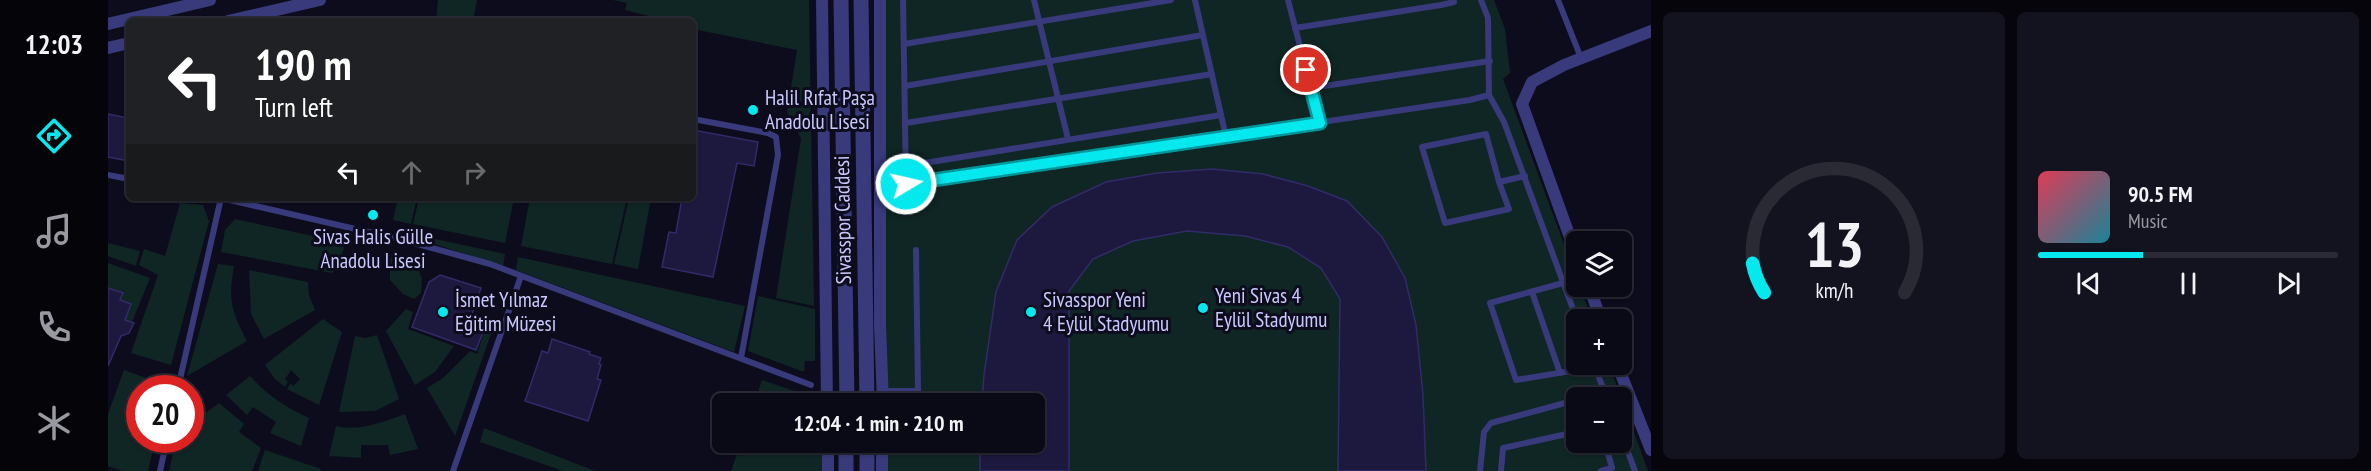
<!DOCTYPE html>
<html lang="en">
<head>
<meta charset="utf-8">
<style>
  body { margin:0; font-family:"PT Sans Narrow",sans-serif; background:#13121f; color:#f1f3f6; height:100vh; display:flex; flex-direction:column; font-size:22px; white-space:nowrap }
  * { box-sizing:border-box; margin:0 }
  p { font-size:20px; color:#999aa1 }
  .icon { flex:none; width:33px; height:33px; fill:none; stroke:currentColor; stroke-width:2; stroke-linecap:round; stroke-linejoin:round }
  .map { position:relative; flex:1; overflow:hidden }
  .panel { display:flex; flex-direction:column; gap:12px; padding:12px; background:#06050c; width:720px }
  .panel>* { flex:none }
  .hud { position:absolute; left:18px; top:18px; width:570px; height:183px; border-radius:9px; box-shadow:0 2px 4px #0004,0 0 0 2px #2a2a35; background:#202124; color:#fff; overflow:hidden }
  .controls { position:absolute; left:1458px; top:231px; display:grid; gap:12px }
  .controls a { display:grid; place-items:center; width:66px; height:66px; border-radius:9px; background:#0a0916; box-shadow:0 2px 4px #0004,0 0 0 2px #2a2a35; font-size:30px }
  .speed { position:absolute; left:18px; top:375px; display:flex; gap:12px; font-size:30px; font-weight:700; text-align:center }
  .speed>* { display:grid; place-content:center; width:78px; height:78px; border-radius:50%; background:#0a0916; box-shadow:0 2px 4px #0004,0 0 0 2px #2a2a35; line-height:1 }
  .speed .limit { border:9px solid #d22; background:#fff; color:#111 }
  .pin { position:absolute; display:grid; place-items:center; width:51px; height:51px; color:#fff; margin:-26px; border:3px solid #fff; border-radius:50%; box-shadow:0 2px 6px #0007 }
  .me { position:absolute; width:66px; margin:-33px; rotate:81deg; stroke-linejoin:round; filter:drop-shadow(0 0 4px #0008) }
  .turn { display:flex; align-items:center; gap:21px; height:126px; padding:0 30px; font-size:27px }
  .turn .icon { width:78px; height:78px; stroke-width:2.5 }
  .turn b { display:block; font-size:42px; line-height:51px }
  .lanes { display:flex; align-items:center; height:57px; padding:0 30px; background:#0003; justify-content:center; gap:30px; direction:ltr }
  .lanes .off { opacity:.35 }
  .panel .widget { flex:1; display:flex; flex-direction:column; justify-content:center; gap:9px; min-width:0; padding:0 21px; border-radius:9px; background:#13121f }
  .panel .dial { align-items:center; gap:0 }
  .dial svg { height:156px; overflow:visible; fill:none; stroke:#2a2a35; stroke-width:7; stroke-linecap:round; text-anchor:middle }
  .dial text { fill:#f1f3f6; stroke:none }
  .song { display:flex; align-items:center; gap:18px }
  .cover { width:72px; height:72px; border-radius:9px; background:linear-gradient(135deg,hsl(350 70% 55%),hsl(190 70% 35%)) }
  .played { height:6px; border-radius:3px; background:linear-gradient(90deg,#05e8ee 35%,#2a2a35 35%) }
  .keys { display:flex; justify-content:space-around; direction:ltr }
  .panel .tiles { flex:1; display:grid; gap:12px; grid-template-columns:repeat(2,1fr) }
  .trip { position:absolute; left:604px; top:393px; width:333px; height:60px; border-radius:9px; background:#0a0916; box-shadow:0 2px 4px #0004,0 0 0 2px #2a2a35; font-weight:600; line-height:60px; text-align:center }
  main { display:flex; flex:1; min-height:0 }
  .tab-bar { display:flex; flex-direction:column; width:108px; justify-content:space-around; align-items:center; background:#040409; color:#999aa1 }
  .tab-bar .icon { width:42px; height:42px }
  .tab-bar .current { color:#05e8ee }
  .tab-bar b { font-size:27px; color:#f1f3f6 }
  .map>svg:first-child { display:block }
  .green { fill:#0f2624 }
  .building { fill:#1d183d; stroke:#322b69; stroke-width:1.5 }
  .lines { fill:none; stroke-linecap:round; stroke-linejoin:round }
  .service { stroke:#383a7b; stroke-width:6 }
  .minor { stroke:#383a7b; stroke-width:12 }
  .tertiary { stroke:#383a7b; stroke-width:15 }
  .route-casing { stroke:#03979b; stroke-width:15 }
  .route { stroke:#05e8ee; stroke-width:10 }
  .poi-dot { fill:#05e8ee; stroke:#0d0c1d; stroke-width:2 }
  .labels { text-anchor:middle; stroke-width:6; stroke-linejoin:round; paint-order:stroke }
  .poi-label { font-size:21px; fill:#cbc8fe; stroke:#0d0c1d; text-anchor:start }
  .street-label { font-size:21px; fill:#cbc8fe; stroke:#0d0c1d }
</style>
</head>
<body>
<main>
<nav class="tab-bar">
<b>12:03</b>
<svg class="icon current" aria-label="directions" viewBox="0 0 24 24"><path d="M12 3l9 9-9 9-9-9zM9 14v-3h6M13 9l2 2-2 2"/></svg>
<svg class="icon" aria-label="music" viewBox="0 0 24 24"><path d="M9 18V5l10-2v13"/><circle cx="6" cy="18" r="3"/><circle cx="16" cy="16" r="3"/></svg>
<svg class="icon" aria-label="phone" viewBox="0 0 24 24"><path d="M5 4h4l2 5-3 2q2 4 5 5l2-3 5 2v4C11 20 4 13 5 4z"/></svg>
<svg class="icon" aria-label="climate" viewBox="0 0 24 24"><path d="M12 3v18M4 7l16 10M4 17L20 7"/></svg>
</nav>
<div class="map">
<svg width="1543" height="471" viewBox="0 0 1543 471">
  <rect width="100%" height="100%" fill="#0d0c1d"/>
  <g class="green">
    <path d="M330,0H369L365,21H328Z"/>
    <path d="M505,0H701L706,306L668,298L693,138L679,112L689,50L585,29V21H545V17L517,10L519,3Z"/>
    <path d="M774,0H1386L1397,29L1402,73L1395,79L1468,277V286L1472,287L1484,319L1468,320V364L1501,365L1513,397L1468,398V442H1514V399L1540,471H778V443L927,442V404L778,403Z"/>
    <path d="M290,198H309L303,224L285,220Z"/>
    <path d="M311,198H406L397,243L305,224Z"/>
    <path d="M422,198H519L504,264L413,246Z"/>
    <path d="M521,198H543L530,269L506,264Z"/>
    <path d="M72,203L95,205L101,221L63,365L23,353L50,275L31,265L36,249L57,256Z"/>
    <path d="M127,219L237,243L231,267L224,273L113,252L117,230Z"/>
    <path d="M327,239L397,254L395,267L327,244Z"/>
    <path d="M0,243L32,251L28,266L0,256Z"/>
    <path d="M290,254L306,259L314,279L313,293L306,299L295,294L282,280V258Z"/>
    <path d="M410,257L637,306L626,352L408,270Z"/>
    <path d="M0,263L42,278L24,322L17,320L23,304L12,300L14,294L0,288Z"/>
    <path d="M110,264L126,266C120,300 123,310 139,341L79,376Z"/>
    <path d="M141,270L200,282L201,295L207,310L156,339L143,314Z"/>
    <path d="M650,296L707,309V361H697L696,372L640,351Z"/>
    <path d="M298,309L305,312L300,329L346,346L327,372L307,385L278,331Z"/>
    <path d="M215,319L234,332L211,405L179,389L182,384L185,386L192,379L183,370L177,379L180,382L177,387L167,379L157,365Z"/>
    <path d="M377,329L384,331L347,436L319,388L335,378L362,351L369,354Z"/>
    <path d="M269,335L291,399L267,411L231,412L247,336L257,338Z"/>
    <path d="M16,370L60,386V388H32V440H47L40,471H14L0,466V414Z"/>
    <path d="M142,376C160,396 177,407 201,418L193,446L162,433L168,422L145,407L139,415L118,395Z"/>
    <path d="M654,380L713,400V404H646Z"/>
    <path d="M111,403L136,424L131,432L153,448L144,471H61L68,440H82L83,424Z"/>
    <path d="M297,414L310,449L282,455L280,445H253V458L221,456L228,426C251,432 275,422 297,414Z"/>
    <path d="M376,428L487,471H455L372,442Z"/>
    <path d="M633,443H714V471H623Z"/>
    <path d="M157,450L213,469L212,471H150Z"/>
  </g>
  <g class="building">
    <path d="M0,114L20,118L21,161L0,157Z"/>
    <path d="M585,130L650,142L646,166L629,163L605,277L554,267L561,232L568,233L574,198H585Z"/>
    <path d="M1104,169L1155,174L1200,186L1239,201L1274,237L1297,278L1308,325L1315,395L1318,471H1230L1232,299L1213,268L1180,247L1137,236L1079,231L1025,241L985,259L961,291V471H872V442H927V404H874L876,375L888,292L909,240L944,207L998,182L1049,173Z"/>
    <path d="M332,275L373,288L364,314L380,319L368,350L304,327L321,282Z"/>
    <path d="M0,288L15,293L12,300L23,304L17,320L26,323L21,333L13,336L0,366Z"/>
    <path d="M444,339L482,352L481,354L493,358L491,364L493,365L489,379L493,380L480,421L417,401L434,351L440,353Z"/>
  </g>
  <g class="lines">
    <g class="service">
      <path d="M795,0L798,184L1362,100L1381,95L1380,18L1373,0"/>
      <path d="M926,0L960,139"/>
      <path d="M1087,0L1118,137"/>
      <path d="M1180,0L1212,123"/>
      <path d="M1450,0L1473,58"/>
      <path d="M1187,28L1333,5L1346,2L1345,0"/>
      <path d="M796,44L1063,0"/>
      <path d="M797,86L1095,35"/>
      <path d="M1203,88L1382,61"/>
      <path d="M1381,95L1396,122L1469,320"/>
      <path d="M585,119L660,133L668,137L670,155L633,358"/>
      <path d="M798,123L1104,74"/>
      <path d="M798,166L1113,115"/>
      <path d="M0,175L21,179"/>
      <path d="M1391,182L1378,134L1314,147L1337,223L1401,209L1391,182L1417,176"/>
      <path d="M113,198L295,240L382,264L703,385"/>
      <path d="M1455,283L1382,303L1408,380L1487,367"/>
      <path d="M1424,292L1452,373"/>
      <path d="M1486,365L1499,398"/>
      <path d="M70,388L113,198"/>
      <path d="M775,391H810L808,250"/>
      <path d="M1479,398L1496,391"/>
      <path d="M1514,436L1527,471"/>
      <path d="M52,471L59,440"/>
      <path d="M345,471L413,276"/>
      <path d="M1372,471L1376,432L1383,423L1468,400"/>
      <path d="M1393,471L1395,448L1468,432"/>
      <path d="M1493,471L1504,468L1497,442"/>
    </g>
    <g class="minor">
      <path d="M714,0L719,404"/>
      <path d="M772,0V325L775,404"/>
      <path d="M120,21L212,0"/>
      <path d="M0,24L102,0"/>
      <path d="M0,48L21,43"/>
      <path d="M1468,254L1414,104L1424,82L1456,65L1543,31"/>
      <path d="M1481,286L1493,320"/>
      <path d="M1509,364L1543,450"/>
      <path d="M720,442V471"/>
      <path d="M774,471V442"/>
    </g>
    <g class="tertiary">
      <path d="M733,0L739,404"/>
      <path d="M753,0L759,404"/>
      <path d="M738,471V442"/>
      <path d="M759,471V442"/>
    </g>
  </g>
  <g class="lines">
    <defs>
      <path id="route" d="M798,184L1212,123L1198,70"/>
    </defs>
    <use href="#route" class="route-casing"/>
    <use href="#route" class="route"/>
  </g>
  <g class="poi-dot">
    <circle cx="645" cy="110" r="6"/>
    <circle cx="265" cy="215" r="6"/>
    <circle cx="1095" cy="308" r="6"/>
    <circle cx="335" cy="312" r="6"/>
    <circle cx="923" cy="312" r="6"/>
  </g>
  <g class="labels">
    <g class="poi-label">
      <text x="657" y="105">Halil Rıfat Paşa<tspan x="657" dy="24">Anadolu Lisesi</tspan></text>
      <text x="265" y="244" text-anchor="middle">Sivas Halis Gülle<tspan x="265" dy="24">Anadolu Lisesi</tspan></text>
      <text x="1107" y="303">Yeni Sivas 4<tspan x="1107" dy="24">Eylül Stadyumu</tspan></text>
      <text x="347" y="307">İsmet Yılmaz<tspan x="347" dy="24">Eğitim Müzesi</tspan></text>
      <text x="935" y="307">Sivasspor Yeni<tspan x="935" dy="24">4 Eylül Stadyumu</tspan></text>
    </g>
    <g class="street-label">
      <text transform="translate(735 220) rotate(-91)" y="7">Sivasspor Caddesi</text>
    </g>
  </g>
</svg>
<div class="controls">
<a><svg class="icon" aria-label="layers" viewBox="0 0 24 24"><path d="M12 4l9 5-9 5-9-5zM3 14l9 5 9-5"/></svg></a>
<a>+</a>
<a>−</a>
</div>
<div class="speed"><div class="limit">20</div></div>
<div class="pin" style="left:1198px;top:70px;background:#d93025"><svg class="icon" aria-label="arrive" viewBox="0 0 24 24"><path d="M6 21V4h12l-3 4 3 4H6"/></svg></div>
<svg class="me" style="left:798px;top:184px" viewBox="-20 -20 40 40"><circle r="17" fill="#05e8ee" stroke="#fff" stroke-width="3"/><path d="M0-11L8 9 0 5-8 9z" fill="#fff"/></svg>
<div class="trip">12:04 · 1 min · 210 m</div>
<div class="hud">
<div class="turn"><svg class="icon" aria-label="left" viewBox="0 0 24 24"><path d="M17 20v-9H6M10 6l-5 5 5 5"/></svg><div><b>190 m</b>Turn left</div></div>
<div class="lanes"><svg class="icon" aria-label="left" viewBox="0 0 24 24"><path d="M17 20v-9H6M10 6l-5 5 5 5"/></svg><svg class="icon off" aria-label="ahead" viewBox="0 0 24 24"><path d="M12 20V5M6 11l6-6 6 6"/></svg><svg class="icon off" aria-label="right" viewBox="0 0 24 24"><path d="M7 20v-9h11M14 6l5 5-5 5"/></svg></div>
</div>
</div>
<section class="panel">
<div class="tiles">
<div class="widget dial"><svg viewBox="0 0 100 80">
<path d="M14 69A42 42 0 1 1 86 69"/>
<path d="M14 69A42 42 0 0 1 8 54" stroke="#05e8ee"/>
<text x="50" y="56" font-size="32" font-weight="700">13</text>
<text x="50" y="72" font-size="11">km/h</text>
</svg></div>
<div class="widget">
<div class="song"><i class="cover"></i><div><b>90.5 FM</b><p>Music</p></div></div>
<div class="played"></div>
<div class="keys"><svg class="icon" aria-label="previous" viewBox="0 0 24 24"><path d="M18 5L8 12l10 7zM5 5v14"/></svg><svg class="icon" aria-label="pause" viewBox="0 0 24 24"><path d="M8 5v14M16 5v14"/></svg><svg class="icon" aria-label="next" viewBox="0 0 24 24"><path d="M6 5l10 7-10 7zM19 5v14"/></svg></div>
</div>
</div>
</section>
</main>
</body>
</html>
